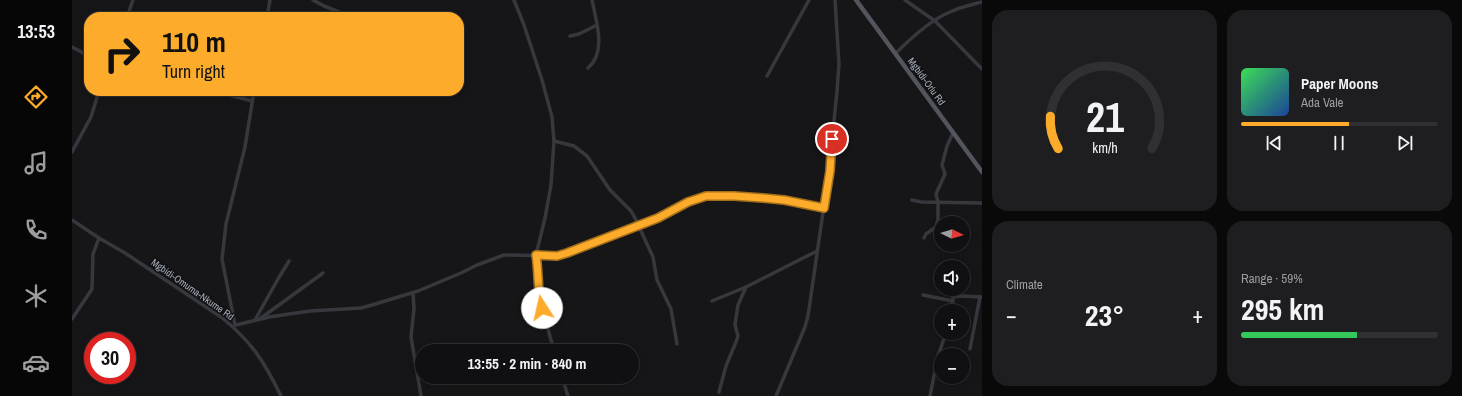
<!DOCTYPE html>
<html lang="en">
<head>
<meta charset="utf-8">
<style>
  body { margin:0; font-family:"Archivo Narrow",sans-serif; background:#1e1e20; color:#f1f3f6; height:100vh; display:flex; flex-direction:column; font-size:15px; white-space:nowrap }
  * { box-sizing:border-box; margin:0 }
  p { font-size:13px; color:#9c9d9f }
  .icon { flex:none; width:22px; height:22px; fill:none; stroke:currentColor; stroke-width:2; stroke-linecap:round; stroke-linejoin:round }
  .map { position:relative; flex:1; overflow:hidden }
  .sheet { display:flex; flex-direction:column; gap:10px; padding:10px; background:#09090a; width:480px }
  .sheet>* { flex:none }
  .hud { position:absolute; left:12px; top:12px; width:380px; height:84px; border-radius:16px; box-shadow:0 2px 10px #0003,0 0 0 1px #303032; background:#fdab2a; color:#111; overflow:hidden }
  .needle { width:26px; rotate:95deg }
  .controls { position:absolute; left:862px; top:216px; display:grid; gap:8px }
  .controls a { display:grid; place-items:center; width:36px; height:36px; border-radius:50%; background:#101012; box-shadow:0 2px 10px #0003,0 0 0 1px #303032; font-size:20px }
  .speed { position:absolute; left:12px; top:332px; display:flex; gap:8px; font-size:20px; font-weight:700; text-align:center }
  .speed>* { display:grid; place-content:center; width:52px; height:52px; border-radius:50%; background:#101012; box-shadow:0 2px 10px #0003,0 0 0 1px #303032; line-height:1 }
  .speed .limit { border:6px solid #d22; background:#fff; color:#111 }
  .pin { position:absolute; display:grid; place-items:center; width:34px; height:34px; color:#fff; margin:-17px; border:2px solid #fff; border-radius:50%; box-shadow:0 1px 4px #0007 }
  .me { position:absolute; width:44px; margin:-22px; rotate:350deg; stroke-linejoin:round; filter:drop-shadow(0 0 3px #0008) }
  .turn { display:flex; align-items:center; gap:14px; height:84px; padding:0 12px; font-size:18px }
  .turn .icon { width:52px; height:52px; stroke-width:2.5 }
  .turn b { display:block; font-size:28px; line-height:34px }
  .big { font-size:30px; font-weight:700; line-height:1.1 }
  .sheet .card { flex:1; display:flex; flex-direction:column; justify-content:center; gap:6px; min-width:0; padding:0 14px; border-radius:16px; background:#1e1e20 }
  .sheet .dial { align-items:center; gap:0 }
  .dial svg { height:104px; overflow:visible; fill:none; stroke:#303032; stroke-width:7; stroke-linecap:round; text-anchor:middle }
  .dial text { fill:#f1f3f6; stroke:none }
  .song { display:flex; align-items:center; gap:12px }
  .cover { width:48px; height:48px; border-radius:6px; background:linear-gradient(135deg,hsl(130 70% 55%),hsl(220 70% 35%)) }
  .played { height:4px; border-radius:2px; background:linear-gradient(90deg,#fdab2a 55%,#303032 55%) }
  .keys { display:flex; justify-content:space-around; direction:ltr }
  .heat { display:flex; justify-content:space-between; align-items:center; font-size:22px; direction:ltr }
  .charge { height:6px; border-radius:3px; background:linear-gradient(90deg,#34c759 59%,#303032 0) }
  .sheet .tiles { flex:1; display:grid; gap:10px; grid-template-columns:repeat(2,1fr) }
  .trip { position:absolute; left:343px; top:344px; width:224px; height:40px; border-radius:20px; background:#101012; box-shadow:0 2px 10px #0003,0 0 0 1px #303032; font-weight:700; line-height:40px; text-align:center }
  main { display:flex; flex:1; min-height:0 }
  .tabs { display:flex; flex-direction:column; width:72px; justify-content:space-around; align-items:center; background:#060607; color:#9c9d9f }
  .tabs .icon { width:28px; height:28px }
  .tabs .selected { color:#fdab2a }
  .tabs b { font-size:18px; color:#f1f3f6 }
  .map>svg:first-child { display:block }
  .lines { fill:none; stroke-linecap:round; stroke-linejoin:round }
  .minor { stroke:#37383d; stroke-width:3.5 }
  .major { stroke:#53555d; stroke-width:4.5 }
  .route-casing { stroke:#a46f1b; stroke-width:10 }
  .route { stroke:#fdab2a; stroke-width:7 }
  .labels { text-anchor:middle; stroke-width:3; stroke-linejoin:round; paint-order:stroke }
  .street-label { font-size:10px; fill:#a7aeb9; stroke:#111113 }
</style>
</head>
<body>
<main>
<nav class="tabs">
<b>13:53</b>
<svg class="icon selected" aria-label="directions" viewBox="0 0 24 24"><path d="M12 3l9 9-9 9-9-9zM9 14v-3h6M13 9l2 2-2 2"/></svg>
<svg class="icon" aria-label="music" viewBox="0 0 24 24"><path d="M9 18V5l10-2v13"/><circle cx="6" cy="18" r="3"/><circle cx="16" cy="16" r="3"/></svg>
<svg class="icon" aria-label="phone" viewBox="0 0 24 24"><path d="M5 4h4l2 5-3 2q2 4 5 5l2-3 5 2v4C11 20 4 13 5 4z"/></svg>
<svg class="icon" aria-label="climate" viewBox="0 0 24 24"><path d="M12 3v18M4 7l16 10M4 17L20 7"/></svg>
<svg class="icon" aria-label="car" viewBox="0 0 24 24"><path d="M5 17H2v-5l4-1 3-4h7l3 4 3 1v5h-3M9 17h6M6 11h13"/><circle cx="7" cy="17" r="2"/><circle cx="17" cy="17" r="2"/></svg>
</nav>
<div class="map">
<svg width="910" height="396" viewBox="0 0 910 396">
  <rect width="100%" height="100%" fill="#161618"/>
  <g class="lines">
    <g class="minor">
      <path d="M241,0L252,6L280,17"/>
      <path d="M442,0L452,25L470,80L480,117L482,141L479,185L473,218L464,255L468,300L482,351"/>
      <path d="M833,0L863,21L910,69"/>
      <path d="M55,17L61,0"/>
      <path d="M195,17L198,0"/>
      <path d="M498,36L507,34L525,25"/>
      <path d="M0,47L17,56"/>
      <path d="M824,53C839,38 858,20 878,12C888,7 899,5 910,2"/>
      <path d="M516,68C535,52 524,21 520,0"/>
      <path d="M695,76L737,0"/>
      <path d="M147,91L157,95L180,101"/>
      <path d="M482,141L502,146L515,156L538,190L559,211L563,218L581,257L585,280L599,309L605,344"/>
      <path d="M0,152L19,117L27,91"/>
      <path d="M840,200L849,202L910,203"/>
      <path d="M0,220L27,238L53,253L149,317C179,341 192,361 209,396"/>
      <path d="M852,238L854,234L864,227L866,219V202L864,194L873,174L870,165L875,146L881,133"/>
      <path d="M341,293L342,309L339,337L349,396"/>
      <path d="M851,295L881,301V297L890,296L910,297"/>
      <path d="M640,301L674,287"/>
      <path d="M878,311L881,301"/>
      <path d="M189,318L251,273"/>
      <path d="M0,319L20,289L21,254L27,238"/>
      <path d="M183,320L206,279L217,261"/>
      <path d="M163,325L150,259L154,224L173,147L182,91"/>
      <path d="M164,325L197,317L238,311L289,308L300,305L346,291L389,273L405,265L432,255L485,256L586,218L616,201L634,196H662L691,198L712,200L752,208"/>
      <path d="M898,349L908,297"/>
      <path d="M490,377L496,396"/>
      <path d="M647,392L654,366L664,342L666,336L663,325L664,318L666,305L674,287L745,251"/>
      <path d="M704,396L733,327L736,316L757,171L765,91L767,64L763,0"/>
      <path d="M858,396L866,356L874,333"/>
    </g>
    <path class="major" d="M784,0L910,172"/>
  </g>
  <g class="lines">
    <defs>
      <path id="route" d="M470,308C465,290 467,273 464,255L485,256L495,253L586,218L616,202L634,196H662L691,198L712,200L752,208L758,171L760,139"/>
    </defs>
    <use href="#route" class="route-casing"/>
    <use href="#route" class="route"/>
  </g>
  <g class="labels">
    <g class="street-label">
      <text transform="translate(855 81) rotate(54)" y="4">Mgbidi-Orlu Rd</text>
      <text transform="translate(121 289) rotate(35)" y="4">Mgbidi-Omuma-Nkume Rd</text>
    </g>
  </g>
</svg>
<div class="controls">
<a><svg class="needle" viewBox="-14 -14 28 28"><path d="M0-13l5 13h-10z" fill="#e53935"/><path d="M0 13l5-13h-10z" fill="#9c9d9f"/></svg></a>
<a><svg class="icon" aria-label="sound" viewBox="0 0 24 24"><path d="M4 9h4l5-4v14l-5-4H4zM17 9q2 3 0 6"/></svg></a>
<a>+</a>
<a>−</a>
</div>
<div class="speed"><div class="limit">30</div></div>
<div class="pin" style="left:760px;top:139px;background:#d93025"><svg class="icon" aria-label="arrive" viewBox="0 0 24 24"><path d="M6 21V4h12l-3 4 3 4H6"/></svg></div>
<svg class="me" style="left:470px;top:308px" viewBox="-20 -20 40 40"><circle r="19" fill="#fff"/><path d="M0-13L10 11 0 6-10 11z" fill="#fdab2a"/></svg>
<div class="trip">13:55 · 2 min · 840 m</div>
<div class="hud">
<div class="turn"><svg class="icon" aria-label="right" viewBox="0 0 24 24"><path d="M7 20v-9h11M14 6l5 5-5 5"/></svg><div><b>110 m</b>Turn right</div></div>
</div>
</div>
<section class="sheet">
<div class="tiles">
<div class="card dial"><svg viewBox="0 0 100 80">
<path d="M14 69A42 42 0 1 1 86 69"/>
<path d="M14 69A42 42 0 0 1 8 44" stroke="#fdab2a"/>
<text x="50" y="56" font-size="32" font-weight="700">21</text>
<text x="50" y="72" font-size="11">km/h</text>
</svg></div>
<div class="card">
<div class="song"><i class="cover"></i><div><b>Paper Moons</b><p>Ada Vale</p></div></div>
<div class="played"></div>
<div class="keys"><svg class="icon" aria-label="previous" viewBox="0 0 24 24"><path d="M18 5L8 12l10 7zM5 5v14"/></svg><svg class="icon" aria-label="pause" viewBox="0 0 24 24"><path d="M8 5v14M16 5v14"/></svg><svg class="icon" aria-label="next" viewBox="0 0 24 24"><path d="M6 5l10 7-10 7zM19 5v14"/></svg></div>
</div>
<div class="card"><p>Climate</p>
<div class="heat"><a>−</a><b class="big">23°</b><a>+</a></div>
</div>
<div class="card"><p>Range · 59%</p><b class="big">295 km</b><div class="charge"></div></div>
</div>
</section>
</main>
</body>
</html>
